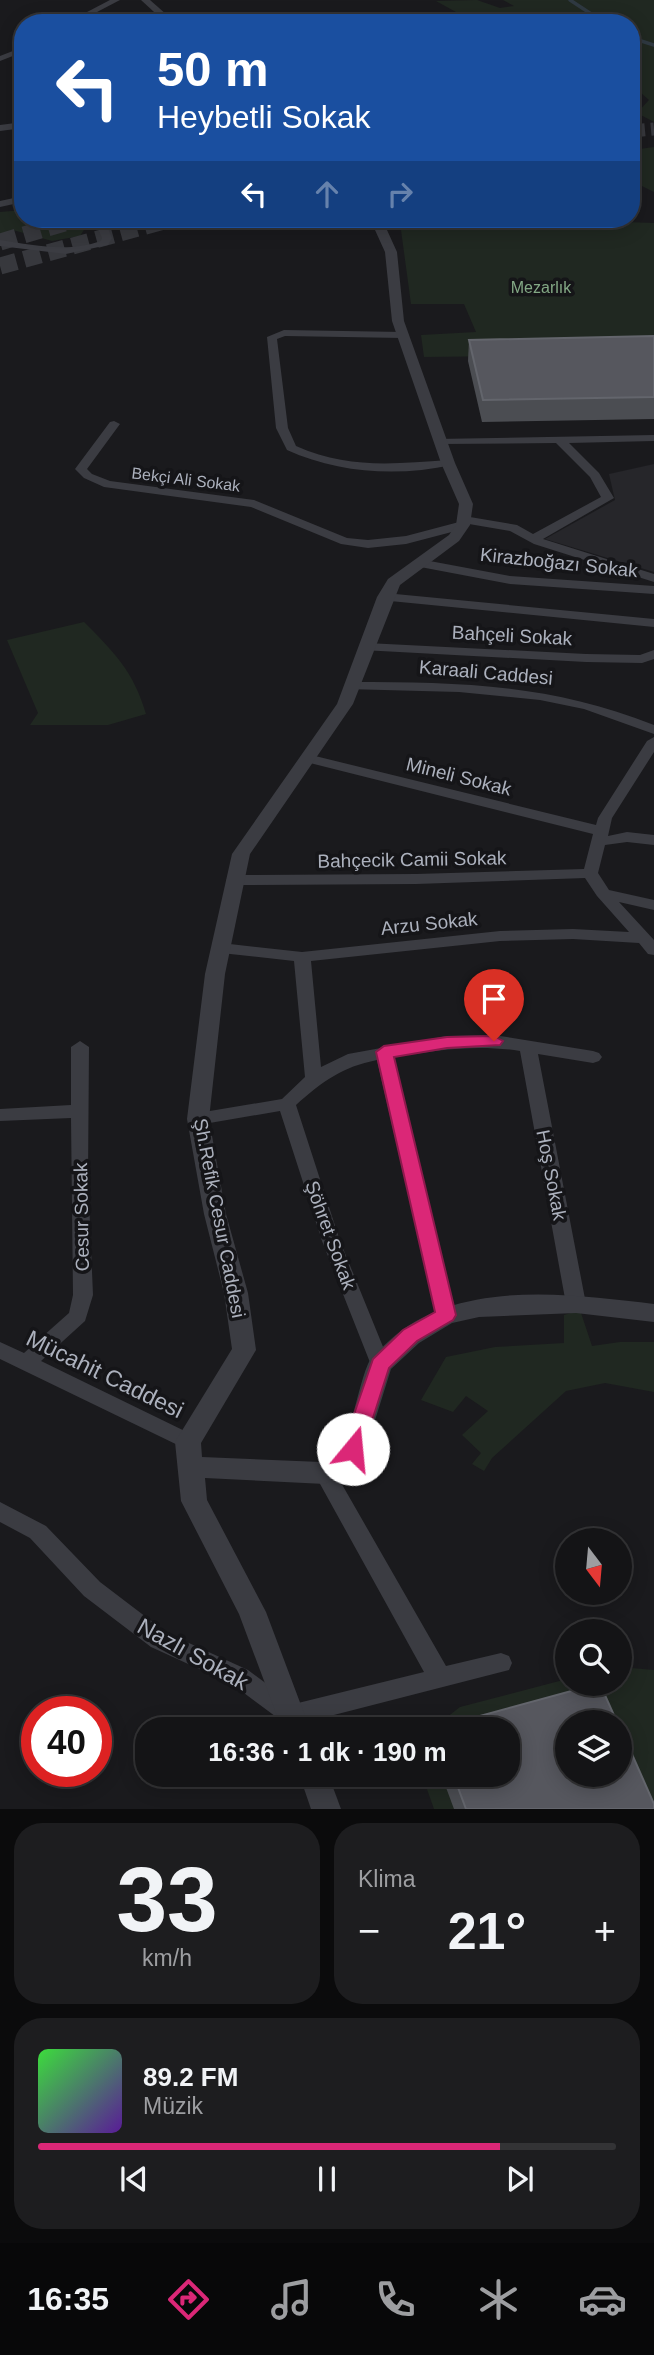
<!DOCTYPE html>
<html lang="tr">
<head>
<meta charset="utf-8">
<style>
  body { margin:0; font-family:Arial,sans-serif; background:#1d1d1f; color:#f1f3f6; height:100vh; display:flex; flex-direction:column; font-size:26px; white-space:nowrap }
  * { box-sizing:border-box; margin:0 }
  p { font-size:23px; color:#9d9ea1 }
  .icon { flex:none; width:38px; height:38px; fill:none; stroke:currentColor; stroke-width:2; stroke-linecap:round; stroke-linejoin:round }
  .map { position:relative; height:1809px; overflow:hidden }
  .drawer { display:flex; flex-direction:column; gap:14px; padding:14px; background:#0b0b0c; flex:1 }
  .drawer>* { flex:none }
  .banner { position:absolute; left:14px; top:14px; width:626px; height:214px; border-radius:28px; box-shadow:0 4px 18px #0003,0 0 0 2px #333335; background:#1a4fa0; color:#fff; overflow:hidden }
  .needle { width:46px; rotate:164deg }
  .buttons { position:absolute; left:555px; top:1528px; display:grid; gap:14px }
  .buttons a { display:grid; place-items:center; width:77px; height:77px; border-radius:50%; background:#141416; box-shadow:0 4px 18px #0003,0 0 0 2px #333335; font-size:35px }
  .speed { position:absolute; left:21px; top:1696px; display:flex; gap:14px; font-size:35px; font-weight:700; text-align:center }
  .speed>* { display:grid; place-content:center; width:91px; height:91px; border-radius:50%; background:#141416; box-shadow:0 4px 18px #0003,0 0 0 2px #333335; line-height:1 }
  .speed .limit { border:10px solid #d22; background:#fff; color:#111 }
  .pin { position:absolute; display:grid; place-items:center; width:60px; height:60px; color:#fff; margin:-72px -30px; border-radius:50% 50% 50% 0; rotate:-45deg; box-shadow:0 0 7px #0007 }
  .pin .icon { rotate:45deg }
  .me { position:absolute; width:77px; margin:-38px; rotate:17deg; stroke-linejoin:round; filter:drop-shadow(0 0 5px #0008) }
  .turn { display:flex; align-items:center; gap:24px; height:147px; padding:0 28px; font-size:32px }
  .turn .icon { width:91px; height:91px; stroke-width:2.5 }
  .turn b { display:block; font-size:49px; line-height:60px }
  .lanes { display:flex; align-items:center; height:66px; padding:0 28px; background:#0003; justify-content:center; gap:35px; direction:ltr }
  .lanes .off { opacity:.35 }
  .big { font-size:52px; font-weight:800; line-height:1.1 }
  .drawer .card { flex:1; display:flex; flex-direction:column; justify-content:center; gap:10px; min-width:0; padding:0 24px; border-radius:28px; background:#1d1d1f }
  .drawer .dial { align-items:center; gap:0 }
  .dial b { font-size:91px; line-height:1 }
  .song { display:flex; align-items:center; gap:21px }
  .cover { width:84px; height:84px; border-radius:10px; background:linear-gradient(135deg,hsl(120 70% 55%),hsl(270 70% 35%)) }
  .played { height:7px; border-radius:4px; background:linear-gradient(90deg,#db2777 80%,#333335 80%) }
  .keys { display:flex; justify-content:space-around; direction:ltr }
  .heat { display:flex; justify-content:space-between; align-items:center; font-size:38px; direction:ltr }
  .drawer .tiles { flex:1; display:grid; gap:14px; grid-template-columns:1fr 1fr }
  .card:last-child { grid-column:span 2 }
  .trip { position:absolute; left:135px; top:1717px; width:385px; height:70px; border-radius:28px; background:#141416; box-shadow:0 4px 18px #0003,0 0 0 2px #333335; font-weight:800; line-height:70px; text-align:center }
  .tabs { display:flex; height:112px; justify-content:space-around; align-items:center; background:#080809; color:#9d9ea1 }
  .tabs .icon { width:49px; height:49px }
  .tabs .on { color:#db2777 }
  .tabs b { font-size:32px; color:#f1f3f6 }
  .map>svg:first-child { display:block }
  .built { fill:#26262a }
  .green { fill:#202821; fill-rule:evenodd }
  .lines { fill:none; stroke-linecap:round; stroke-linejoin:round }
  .stream { stroke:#2f3942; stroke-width:3.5 }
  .primary-tunnel-far1 { stroke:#37383d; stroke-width:13; stroke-dasharray:13 6; stroke-linecap:butt }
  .primary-tunnel { stroke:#37383d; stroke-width:17; stroke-dasharray:17 8; stroke-linecap:butt }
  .minor { fill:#3b3c42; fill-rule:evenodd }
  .tertiary { fill:#3b3c42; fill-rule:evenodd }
  .wall { fill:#4b4d52 }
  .building { fill:#56575e; stroke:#63656c; stroke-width:2 }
  .route { fill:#db2777; stroke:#8e194d; stroke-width:2 }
  .labels { text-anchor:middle; stroke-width:7; stroke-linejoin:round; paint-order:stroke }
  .far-park-label { font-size:16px; fill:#83a885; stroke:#151518 }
  .far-street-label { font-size:16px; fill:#acb1bd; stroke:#151518 }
  .street-label { font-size:19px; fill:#acb1bd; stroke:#151518 }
  .near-street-label { font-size:23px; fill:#acb1bd; stroke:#151518 }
</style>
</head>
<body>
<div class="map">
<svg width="654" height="1809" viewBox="0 0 654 1809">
  <rect width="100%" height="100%" fill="#1a1a1d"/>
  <path class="built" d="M654,464V572L545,539L615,500L609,474Z"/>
  <g class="green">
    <path d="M477,0L500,8L514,6L503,0H654V122L637,113L649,100L632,85V23H476L436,1Z"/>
    <path d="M654,147V192L632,181V150Z"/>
    <path d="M23,210V219H82L87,225L80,236L52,241L13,230L0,234V212Z"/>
    <path d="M538,219L654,223V354L424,357L421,335L476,332L464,304H411L401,230Z"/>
    <path d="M84,622C114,652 134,672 146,714L108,725H30L38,713L7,640Z"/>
    <path d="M580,1310L592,1346L620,1342H654V1392L605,1383L566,1391L492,1458L484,1471L472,1464L481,1453L462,1435L488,1411L466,1396L453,1412L421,1400L446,1357L495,1347L564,1343V1315Z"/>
    <path d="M620,1667L654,1670V1809H434L422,1775L508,1774V1729H432L460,1707L567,1679V1684H620ZM567,1722H620V1774H567Z"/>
  </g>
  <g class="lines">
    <g class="stream">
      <path d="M570,0L605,23"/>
      <path d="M632,38L654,45"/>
    </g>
    <path class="primary-tunnel-far1" d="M632,131L654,129"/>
    <g class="primary-tunnel">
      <path d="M0,242L78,219"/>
      <path d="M0,266L171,219"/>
    </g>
    <g class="minor">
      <path d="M110,0H120L76,23H66Z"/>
      <path d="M23,47V52L0,61V56Z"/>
      <path d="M23,122V128L0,131V125Z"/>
      <path d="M23,196V202L0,207V201Z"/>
      <path d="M94,219H104L112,238L108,245L66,254L0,246V240C34,245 67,253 101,241L102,238Z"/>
      <path d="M284,330L403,332L408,335L403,338L285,336L277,339L288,428L296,446C348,469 393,464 448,460L454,463L452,465C397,477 338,473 287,450L276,428L267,337Z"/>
      <path d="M114,421L120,424L87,469L92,474L110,481L254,500L347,538L368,540L406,536L459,522L460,517L464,516L517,525L533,534L601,497L590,477L556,443L440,444L436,443V439L654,435V441L569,443L599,473L614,498L543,539L654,574V582L534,544L510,531L469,524L467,528L406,544L368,548L341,544L251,507L104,487L84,478L75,469L110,422Z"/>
      <path d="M419,559L510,576L654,586V594L510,584L415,566L413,563Z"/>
      <path d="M385,593L654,619V627L380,600V594Z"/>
      <path d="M367,643L586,654L640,655L654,650V659L642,663L586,662L362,650V644Z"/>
      <path d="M351,682C460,682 551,684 654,725V734L584,709L540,700L459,692L346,689L344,686L346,683Z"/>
      <path d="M654,737V752L612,818L608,836L627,832L654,835V845L627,842L605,845L598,873L609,890L654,900V910L619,902L654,940V955L648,954L639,943L573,939L500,941L311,961L321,1067L348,1054L447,1036L494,1035L593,1051L599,1053L602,1057L599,1061L593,1063L538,1054L586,1304L583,1309L576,1311L569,1309L566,1304L520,1051C477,1044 437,1050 394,1057L456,1315L453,1320L446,1322L439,1320L436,1315L377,1060C342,1067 323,1081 296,1105L340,1241L390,1364L387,1370L380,1372L373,1370L322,1241L280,1111L198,1125L192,1123L189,1119L192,1115L198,1113L282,1099L305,1077L294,961L221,953L213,948L221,943L302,952L500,931L573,929L629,932L597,896L585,878L416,884L234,885L226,880L234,875L416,874L584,869L593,834L302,761L300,758L307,754L596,825L598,818L647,741Z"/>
      <path d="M80,1041L89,1047L88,1177L93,1295L85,1321L41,1361L195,1436L198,1442L195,1448L188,1450L0,1359V1342L24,1353L69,1313L73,1295L71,1118L0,1121V1109L71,1105V1047Z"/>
      <path d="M325,1464L332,1467L446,1666L501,1653L509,1656L512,1663L509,1670L291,1726L283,1722L232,1684L151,1647L84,1596L30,1538L0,1522V1502L46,1526L100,1582L167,1633L248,1670L294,1704L424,1672L314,1473L318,1467Z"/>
    </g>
    <g class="tertiary">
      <path d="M141,0H150L176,23H166Z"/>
      <path d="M370,219H382L397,252L404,321L455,463L473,504L470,525L459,541L400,585L353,704L250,854L225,974L209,1119L226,1214L248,1293L256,1350L201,1443L202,1457L321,1462C354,1443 354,1397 368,1364C372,1354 382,1348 389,1341C457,1278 570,1294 654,1304V1322L576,1313L479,1317L452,1323L419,1343L391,1369L366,1449L349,1471L325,1484L205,1478L207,1500L266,1612L310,1729H282L239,1614L181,1501L175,1442L232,1349L224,1293L204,1214L187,1119L205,974L232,854L337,704L377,597L388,579L449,535L456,525L459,504L441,463L392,321L385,252Z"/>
      <path d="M299,1774H328L341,1809H311Z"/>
    </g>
  </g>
  <g class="wall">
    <path d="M654,336V419L482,422L468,361L469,340Z"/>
    <path d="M441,1774H508L654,1809H454Z"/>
  </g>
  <g class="building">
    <path d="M654,336V397L483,400L469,340Z"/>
    <path d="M597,1684H600L617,1722H567V1774H620V1727L654,1804V1809H466L453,1774H508V1729L436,1728Z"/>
  </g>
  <path class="route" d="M494,1036L503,1041L500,1045L447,1048L394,1057L456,1315L453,1320L417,1341L389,1368L363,1449L360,1455L353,1457L345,1455L342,1449L373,1359L403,1330L435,1312L376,1052L384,1046L447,1037Z"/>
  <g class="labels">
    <g class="far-park-label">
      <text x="541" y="293">Mezarlık</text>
    </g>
    <g class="far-street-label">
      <text transform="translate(186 479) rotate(7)" y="6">Bekçi Ali Sokak</text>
    </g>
    <g class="street-label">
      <text transform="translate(559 562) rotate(6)" y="7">Kirazboğazı Sokak</text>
      <text transform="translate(512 635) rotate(3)" y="7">Bahçeli Sokak</text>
      <text transform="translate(486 672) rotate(5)" y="7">Karaali Caddesi</text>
      <text transform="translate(459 776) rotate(14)" y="7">Mineli Sokak</text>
      <text transform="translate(412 859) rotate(-1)" y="7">Bahçecik Camii Sokak</text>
      <text transform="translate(429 923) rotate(-6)" y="7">Arzu Sokak</text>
      <text transform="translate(552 1175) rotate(79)" y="7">Hoş Sokak</text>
      <text transform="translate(81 1217) rotate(-91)" y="7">Cesur Sokak</text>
      <text transform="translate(220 1218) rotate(79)" y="7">Şh.Refik Cesur Caddesi</text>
      <text transform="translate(331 1235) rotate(70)" y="7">Şöhret Sokak</text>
    </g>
    <g class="near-street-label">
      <text transform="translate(105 1374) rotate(26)" y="8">Mücahit Caddesi</text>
      <text transform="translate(193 1654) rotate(29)" y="8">Nazlı Sokak</text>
    </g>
  </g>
</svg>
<div class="buttons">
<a><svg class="needle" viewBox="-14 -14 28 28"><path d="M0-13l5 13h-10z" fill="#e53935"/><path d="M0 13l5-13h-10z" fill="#9d9ea1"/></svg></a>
<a><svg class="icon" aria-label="search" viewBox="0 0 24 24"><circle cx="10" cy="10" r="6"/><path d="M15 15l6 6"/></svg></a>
<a><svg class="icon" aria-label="layers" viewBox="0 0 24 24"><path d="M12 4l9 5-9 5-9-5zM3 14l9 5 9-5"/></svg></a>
</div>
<div class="speed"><div class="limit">40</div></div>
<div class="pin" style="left:494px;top:1041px;background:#d93025"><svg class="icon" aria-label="arrive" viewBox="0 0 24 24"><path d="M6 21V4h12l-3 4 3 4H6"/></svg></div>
<svg class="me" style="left:353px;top:1449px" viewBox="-20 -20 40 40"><circle r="19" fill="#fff"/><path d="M0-13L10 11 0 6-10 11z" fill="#db2777"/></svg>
<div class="trip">16:36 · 1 dk · 190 m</div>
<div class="banner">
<div class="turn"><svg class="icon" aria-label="left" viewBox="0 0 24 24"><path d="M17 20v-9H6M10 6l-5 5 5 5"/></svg><div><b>50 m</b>Heybetli Sokak</div></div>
<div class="lanes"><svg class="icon" aria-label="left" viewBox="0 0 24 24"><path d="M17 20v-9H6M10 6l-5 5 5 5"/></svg><svg class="icon off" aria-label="ahead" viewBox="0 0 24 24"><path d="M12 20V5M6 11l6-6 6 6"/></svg><svg class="icon off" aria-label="right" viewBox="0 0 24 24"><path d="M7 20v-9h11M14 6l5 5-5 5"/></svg></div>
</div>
</div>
<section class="drawer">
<div class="tiles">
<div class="card dial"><b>33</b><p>km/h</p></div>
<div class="card"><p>Klima</p>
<div class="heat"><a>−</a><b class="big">21°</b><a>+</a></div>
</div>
<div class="card">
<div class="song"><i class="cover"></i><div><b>89.2 FM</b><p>Müzik</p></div></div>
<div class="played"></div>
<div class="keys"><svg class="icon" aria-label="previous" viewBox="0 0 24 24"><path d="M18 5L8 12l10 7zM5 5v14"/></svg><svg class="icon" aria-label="pause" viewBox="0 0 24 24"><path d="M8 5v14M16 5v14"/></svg><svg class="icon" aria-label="next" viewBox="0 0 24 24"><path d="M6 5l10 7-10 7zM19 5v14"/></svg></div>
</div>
</div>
</section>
<nav class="tabs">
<b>16:35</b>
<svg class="icon on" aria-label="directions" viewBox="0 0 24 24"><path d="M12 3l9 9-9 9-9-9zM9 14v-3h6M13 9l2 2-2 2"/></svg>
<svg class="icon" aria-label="music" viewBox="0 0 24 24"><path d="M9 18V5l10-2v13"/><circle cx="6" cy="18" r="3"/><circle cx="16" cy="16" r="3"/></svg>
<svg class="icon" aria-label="phone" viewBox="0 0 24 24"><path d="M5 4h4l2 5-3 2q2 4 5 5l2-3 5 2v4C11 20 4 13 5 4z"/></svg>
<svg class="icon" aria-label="climate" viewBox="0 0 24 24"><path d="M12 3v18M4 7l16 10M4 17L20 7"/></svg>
<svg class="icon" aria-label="car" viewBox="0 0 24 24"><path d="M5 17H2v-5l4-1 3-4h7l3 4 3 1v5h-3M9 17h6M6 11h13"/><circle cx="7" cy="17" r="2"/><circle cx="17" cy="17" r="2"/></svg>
</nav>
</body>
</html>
